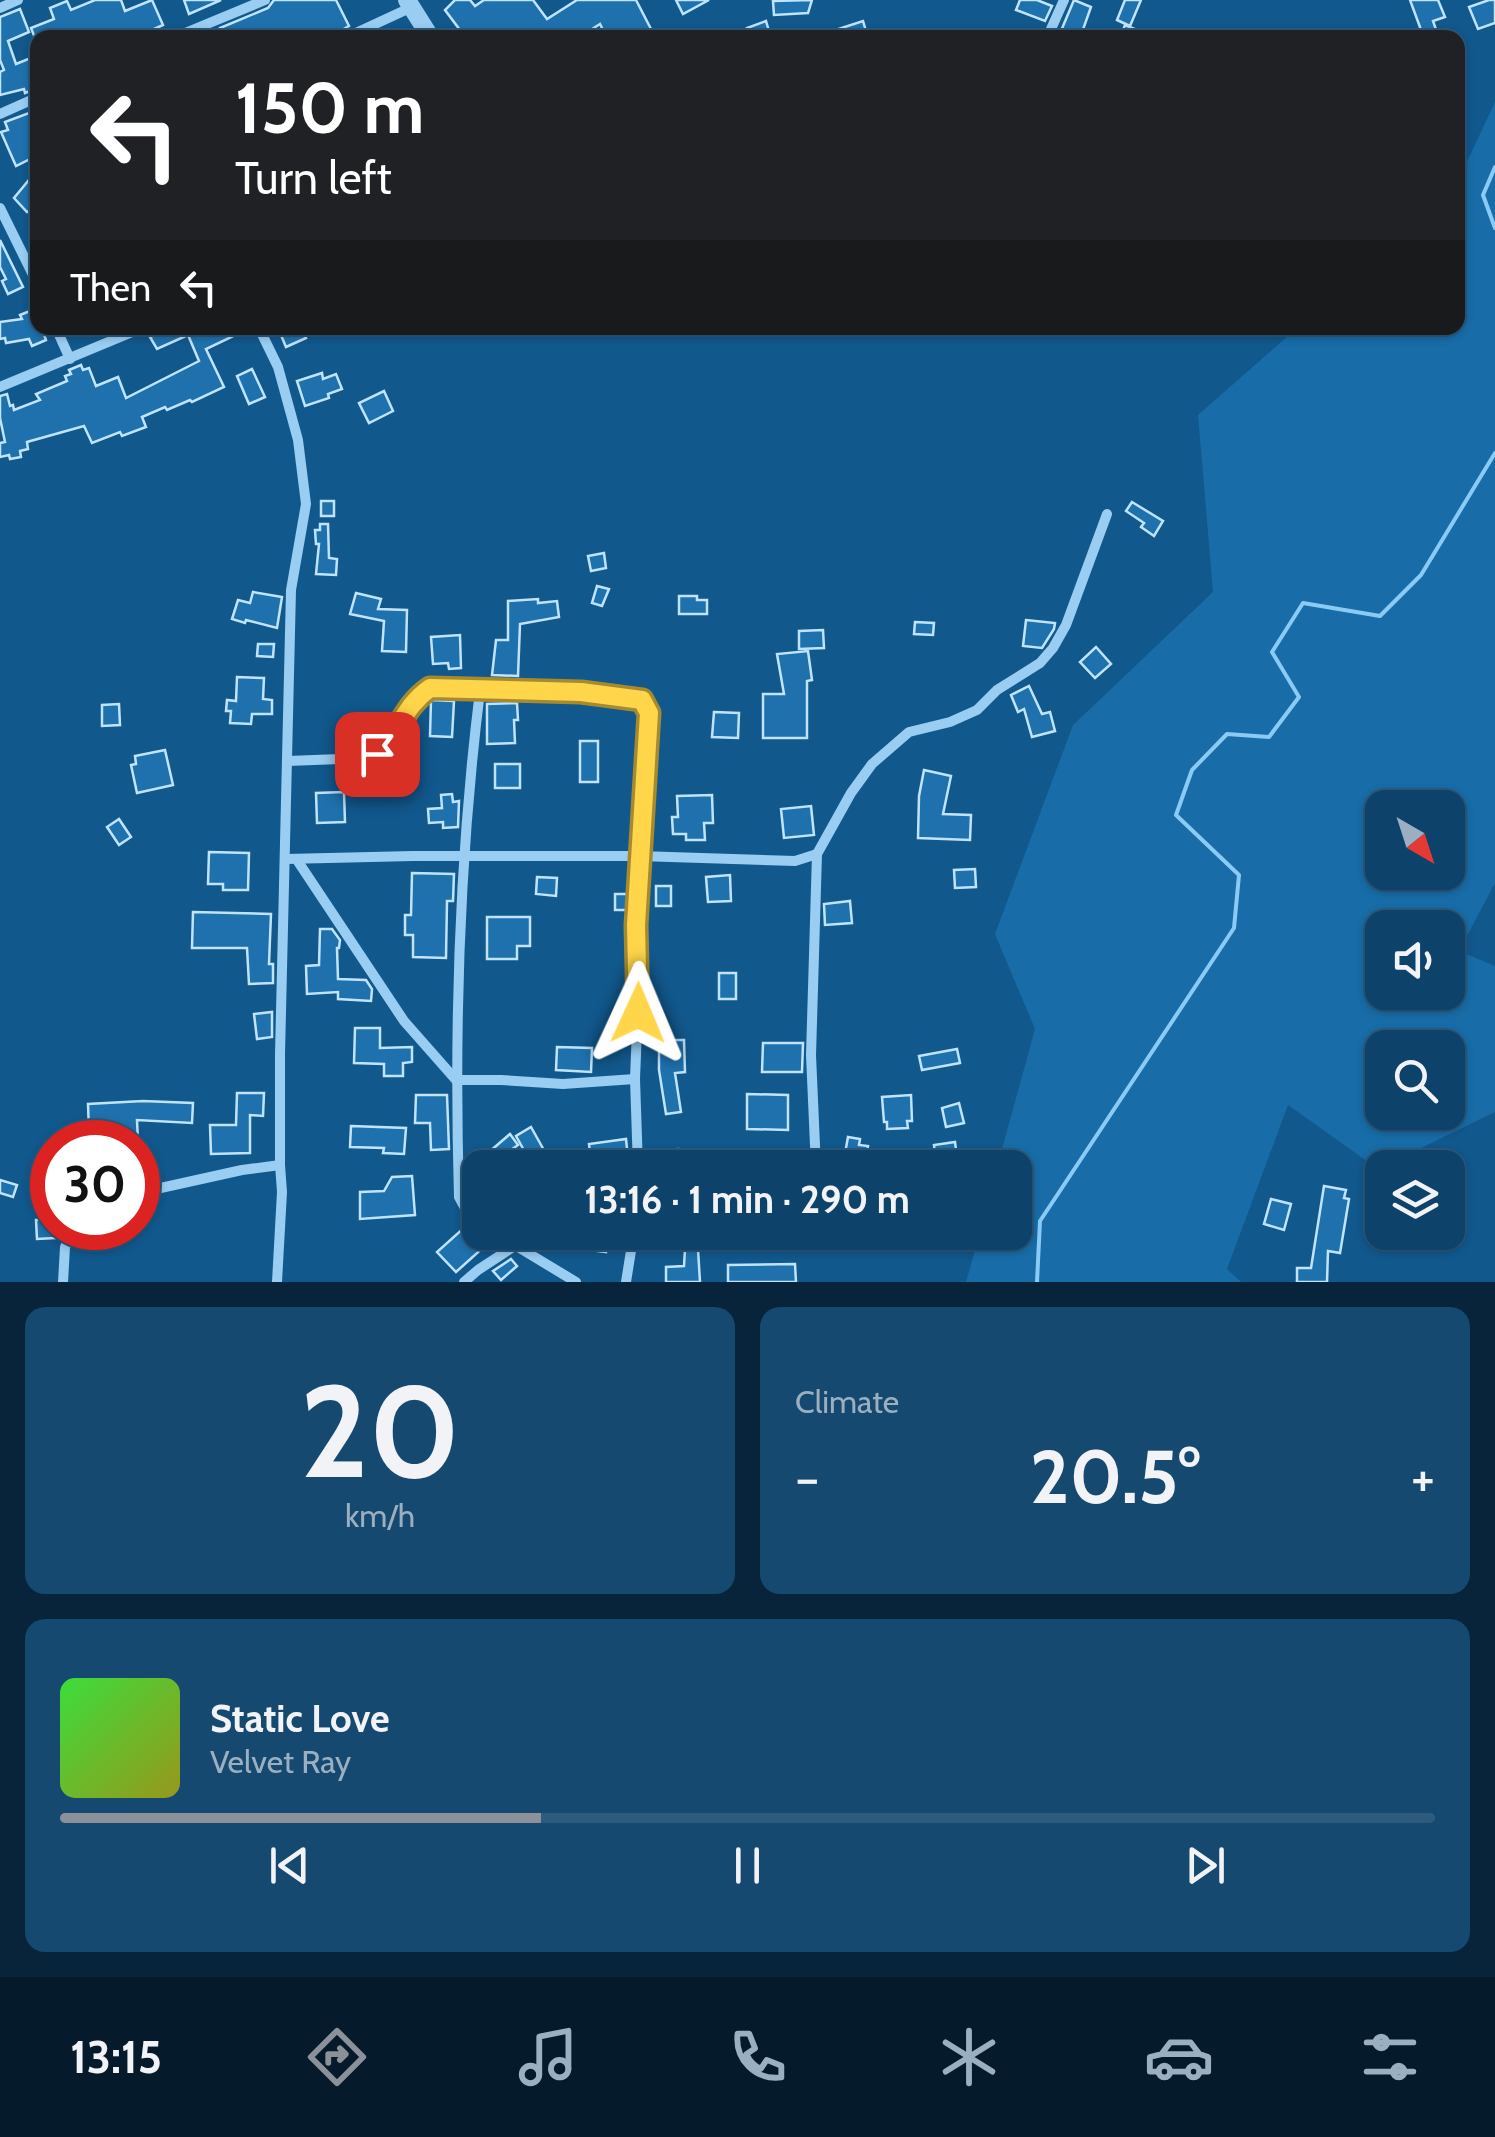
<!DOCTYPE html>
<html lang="en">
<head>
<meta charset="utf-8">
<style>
  body { margin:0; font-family:Cabin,sans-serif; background:#164970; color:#f1f3f6; height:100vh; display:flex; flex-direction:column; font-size:38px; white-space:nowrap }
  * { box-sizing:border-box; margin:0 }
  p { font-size:32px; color:#9ab0c1 }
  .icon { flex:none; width:55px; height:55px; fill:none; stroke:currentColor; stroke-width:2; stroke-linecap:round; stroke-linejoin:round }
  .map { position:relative; height:1282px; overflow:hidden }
  .side { display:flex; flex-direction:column; gap:25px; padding:25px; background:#07243a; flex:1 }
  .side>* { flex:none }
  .top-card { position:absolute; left:30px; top:30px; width:1435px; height:305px; border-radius:20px; box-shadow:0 2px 8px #0004,0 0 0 2px #2d5b7e; background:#202124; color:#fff; overflow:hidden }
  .needle { width:65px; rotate:141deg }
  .tools { position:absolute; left:1365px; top:790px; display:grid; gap:20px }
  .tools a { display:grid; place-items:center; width:100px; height:100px; border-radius:20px; background:#0d426a; box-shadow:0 2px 8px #0004,0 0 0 2px #2d5b7e; font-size:50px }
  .speed { position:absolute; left:30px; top:1120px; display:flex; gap:20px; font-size:50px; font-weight:700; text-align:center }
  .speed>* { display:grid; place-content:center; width:130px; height:130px; border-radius:50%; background:#0d426a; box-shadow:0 2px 8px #0004,0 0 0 2px #2d5b7e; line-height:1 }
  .speed .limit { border:15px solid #d22; background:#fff; color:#111 }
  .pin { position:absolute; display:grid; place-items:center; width:85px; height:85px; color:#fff; margin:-42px; border-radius:20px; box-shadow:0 5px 15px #0006 }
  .me { position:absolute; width:110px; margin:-55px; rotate:1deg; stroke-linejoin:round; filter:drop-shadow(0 0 8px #0008) }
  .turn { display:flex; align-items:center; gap:35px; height:210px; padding:0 40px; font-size:45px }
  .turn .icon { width:130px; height:130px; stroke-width:2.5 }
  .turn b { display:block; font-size:70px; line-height:85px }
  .then { display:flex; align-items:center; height:95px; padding:0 40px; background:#0003; gap:20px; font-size:38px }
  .big { font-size:75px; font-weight:700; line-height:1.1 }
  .side .widget { flex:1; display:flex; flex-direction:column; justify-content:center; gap:15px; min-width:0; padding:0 35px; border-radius:20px; background:#164970 }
  .side .dial { align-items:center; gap:0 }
  .dial b { font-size:130px; line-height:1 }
  .song { display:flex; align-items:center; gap:30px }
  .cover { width:120px; height:120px; border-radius:15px; background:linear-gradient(135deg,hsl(120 70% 55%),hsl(60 70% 35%)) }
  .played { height:10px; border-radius:5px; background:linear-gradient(90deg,#8c9099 35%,#2d5b7e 35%) }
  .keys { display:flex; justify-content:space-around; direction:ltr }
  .heat { display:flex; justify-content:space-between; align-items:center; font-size:55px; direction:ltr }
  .side .tiles { flex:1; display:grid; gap:25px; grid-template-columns:1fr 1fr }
  .widget:last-child { grid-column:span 2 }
  .trip { position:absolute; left:462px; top:1150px; width:570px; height:100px; border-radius:20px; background:#0d426a; box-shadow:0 2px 8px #0004,0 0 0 2px #2d5b7e; font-weight:700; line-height:100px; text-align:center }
  .tabs { display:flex; height:160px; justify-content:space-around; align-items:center; background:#051a2a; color:#9ab0c1 }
  .tabs .icon { width:70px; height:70px }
  .tabs .current { color:#8c9099 }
  .tabs b { font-size:45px; color:#f1f3f6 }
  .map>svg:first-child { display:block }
  .green { fill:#186ca7; fill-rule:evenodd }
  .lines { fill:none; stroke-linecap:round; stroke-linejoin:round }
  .stream { stroke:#8acbf6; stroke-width:4 }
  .building { fill:#1e71ad; stroke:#c0e4fd; stroke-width:2.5 }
  .minor { stroke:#99cdf2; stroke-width:10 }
  .tertiary { stroke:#99cdf2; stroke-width:18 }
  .route-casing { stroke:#a68a30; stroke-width:25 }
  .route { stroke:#ffd54a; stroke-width:18 }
</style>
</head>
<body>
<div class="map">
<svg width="1495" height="1282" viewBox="0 0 1495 1282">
  <rect width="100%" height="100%" fill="#11588d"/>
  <path class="green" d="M1495,102V883L1459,951L1495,966V1112L1378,1169L1288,1105L1227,1269L1241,1282H966L980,1233L1015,1232V1168L997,1167L1035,1029L995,934L1073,725L1213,592L1198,415L1297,328H1458V181ZM1382,808H1448V872H1382ZM1382,928H1448V992H1382ZM1382,1048H1448V1112H1382Z"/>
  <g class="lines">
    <g class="stream">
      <path d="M1495,167L1483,195L1495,228"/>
      <path d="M1037,1282L1040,1221L1234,928L1239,875L1176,815L1192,770L1227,734L1269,737L1299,697L1272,652L1303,603L1380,616L1421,575L1495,453"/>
    </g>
  </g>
  <g class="building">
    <path d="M95,0H121L125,11L152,0L163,25L134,38H80L76,30L57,38H35L31,28L54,19L50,8L67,1L71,10Z"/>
    <path d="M184,0H221L189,14Z"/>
    <path d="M274,0H336L349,26L338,32L336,38H224L220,28L268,8Z"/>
    <path d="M455,0H470L475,6L484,0H533L547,19L577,0H636L651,29L646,32L650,38H607L600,24L578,38H472L468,31L463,34L445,10Z"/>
    <path d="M676,0H709L683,14Z"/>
    <path d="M812,0L808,13L774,15L773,1Z"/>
    <path d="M1020,0H1037L1052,6L1045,21L1016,10Z"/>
    <path d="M1074,0L1091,7L1080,38H1058Z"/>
    <path d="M1125,0H1141L1130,26L1117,20Z"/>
    <path d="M1410,0H1438L1445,17L1433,21L1439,38H1424Z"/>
    <path d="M1489,0H1495V23L1478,29L1469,7Z"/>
    <path d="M20,9L29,32L8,41L16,64L38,55V88L25,93L24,89L0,95V72L4,70L0,60V17Z"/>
    <path d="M766,21L771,38H750L747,28Z"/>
    <path d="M863,21L868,38H820V35Z"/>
    <path d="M1125,25L1154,37V38H1120Z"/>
    <path d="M38,107V155L16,166L1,132L8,130L5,122L32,112V110Z"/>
    <path d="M38,169V208L27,212L14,198Z"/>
    <path d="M0,240L23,287L8,294L2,281L6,279L0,267Z"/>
    <path d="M35,309L38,328H42L46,340L32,346L29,339L6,343L5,338L0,339V322L22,319L20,315Z"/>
    <path d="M171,328H250L206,349L224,387L192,402L190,400L167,410L165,407L142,417L146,427L122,436L120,432L92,443L84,426L27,442L28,449L20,451L21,457L10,459L9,455L0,457V443L5,442L0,418V396L7,394L10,406L13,405L14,410L40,400L36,394L67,381L65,376L71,374L69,370L81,365L83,370L89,368L96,386L118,377L126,398L199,361L188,335L157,349L150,337Z"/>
    <path d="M278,328H302L306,338L286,347Z"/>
    <path d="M252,369L265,397L249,404L237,376Z"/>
    <path d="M322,373L323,379L336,374L342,389L328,394L329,398L305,406L297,381Z"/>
    <path d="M384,391L393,411L369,423L359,403Z"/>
    <rect x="321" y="501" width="13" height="15"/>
    <path d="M1132,502L1163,521L1154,536L1141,527L1144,523L1126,511Z"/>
    <path d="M320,524H328L329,558L337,559L336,575L316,574L319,544H316L315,530H320Z"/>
    <path d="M604,553L606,568L591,571L588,556Z"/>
    <path d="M597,586L609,589L602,606L592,603Z"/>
    <path d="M253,592L282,597L277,628L246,620L245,623L232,619L238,600L250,603Z"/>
    <path d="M356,593L381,599L378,609L407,610L406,652L382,651L384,621L350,614Z"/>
    <path d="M679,596H697V600H707V614H679Z"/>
    <path d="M538,599V603L557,601L559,617L520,624L518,676L492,675L496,640H508V601Z"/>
    <path d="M1026,620L1055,623L1054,629L1042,648L1023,646Z"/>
    <path d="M915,622L934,623L933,635L914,634Z"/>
    <path d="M823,630L824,648L799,649V631Z"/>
    <path d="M460,635L461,668L449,669L448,663L433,664L431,637Z"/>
    <path d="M258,644H274L273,657L257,656Z"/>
    <path d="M1096,647L1111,664L1095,678L1080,662Z"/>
    <path d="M808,651L812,680L807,681V738H763V694H784L777,654Z"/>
    <path d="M237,677L264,678L263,699L272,700V714H252L251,724L230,723L231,711H226L227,700L236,701Z"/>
    <path d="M1029,686L1042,714L1050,712L1055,731L1032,737L1024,709L1018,712L1011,695Z"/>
    <path d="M431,700L454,701L452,737L430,736Z"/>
    <path d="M517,703L518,720H514L515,743L487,744V704Z"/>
    <path d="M119,704L120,725L102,726V705Z"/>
    <path d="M714,712L739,713L738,738L712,737Z"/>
    <rect x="580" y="741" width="18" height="41"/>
    <path d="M165,750L173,785L137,793L131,765L136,764L135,756Z"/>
    <rect x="495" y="764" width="25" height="24"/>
    <path d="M924,770L951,776L943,814L971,815L970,840L918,838L919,796Z"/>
    <path d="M344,792L345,822L317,823L316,793Z"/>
    <path d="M452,794L453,802L459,801L458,827L443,828V822L429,823L428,809L442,808L441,795Z"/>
    <path d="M712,795L713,823H704L705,840H686V834H673L672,817H678L677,796Z"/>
    <path d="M811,806L814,835L784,838L781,809Z"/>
    <path d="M119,819L131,837L119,845L107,827Z"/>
    <path d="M209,852L249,853L248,890H223V884H208Z"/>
    <path d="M975,869L976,887L955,888L954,870Z"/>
    <path d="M412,873L454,874L453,901H447L446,958L413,957V935H405V915H411Z"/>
    <path d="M730,875L731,901L708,902L706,877Z"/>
    <path d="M537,877L557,878L556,896L536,894Z"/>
    <rect x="656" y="886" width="15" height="20"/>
    <rect x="615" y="894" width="13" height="16"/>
    <path d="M850,901L852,923L825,925L824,904Z"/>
    <path d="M193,912L271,914L269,964H273V983L249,984L247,948H192Z"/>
    <path d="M487,917H530V946H517V959H487Z"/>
    <path d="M320,929H332L340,940L339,948H337L338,979L366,980L372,989L371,1001L338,999V992L307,994L306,966L319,965Z"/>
    <rect x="719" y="973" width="17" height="26"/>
    <path d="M272,1012V1037L257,1039L254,1014Z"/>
    <path d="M355,1028H380V1048L412,1047V1062L403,1063V1076H384V1064L354,1063Z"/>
    <path d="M668,1029V1040H684L685,1072L675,1073L681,1112L666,1114L659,1070V1044L649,1045V1030Z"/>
    <path d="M763,1043H803L802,1072H762Z"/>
    <path d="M557,1047L592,1048L591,1072L556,1070Z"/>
    <path d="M957,1049L960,1063L922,1070L919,1056Z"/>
    <path d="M237,1093H264L263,1116L250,1115V1153L211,1154L210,1125H236Z"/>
    <path d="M747,1094L788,1095V1130L747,1129Z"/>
    <path d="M416,1095H447L449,1149L431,1150L430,1123H415Z"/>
    <path d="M911,1095L912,1121H907L908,1128L887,1129V1122H884L882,1097Z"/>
    <path d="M143,1101L193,1103L192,1123L137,1120L138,1142H118V1130L89,1132L88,1104Z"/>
    <path d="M959,1103L964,1123L946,1127L942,1108Z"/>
    <path d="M351,1126L406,1128L404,1154L383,1153L384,1148L350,1147Z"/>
    <path d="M531,1127L545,1152L530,1161L516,1136Z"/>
    <path d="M510,1134L518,1145L497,1160L503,1168H480V1188L467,1171Z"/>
    <path d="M848,1137L860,1139L859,1145L868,1146L865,1163L844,1159Z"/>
    <path d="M626,1139L629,1168H592L589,1144Z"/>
    <path d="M955,1142L958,1165L937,1168L934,1145Z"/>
    <path d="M678,1149L679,1168H653L652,1151Z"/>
    <path d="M412,1176L415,1215L360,1219V1192L384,1191L392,1177Z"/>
    <path d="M0,1180L17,1185L13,1197L0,1193Z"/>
    <path d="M1324,1186L1346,1190L1344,1198L1349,1199L1340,1253L1328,1251L1327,1282H1297V1268H1311Z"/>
    <path d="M1271,1199L1291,1204L1284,1230L1264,1224Z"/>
    <path d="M52,1219L55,1238L37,1239L36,1220Z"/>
    <path d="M466,1226L485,1246L456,1272L437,1252Z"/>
    <path d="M591,1232H623L622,1243L607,1242L606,1252L589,1250Z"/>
    <path d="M686,1232H717L716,1250L698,1249L700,1282H666V1267L684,1266Z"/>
    <path d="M511,1259L517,1266L501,1280L493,1271Z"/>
    <path d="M795,1264L796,1282H728V1265Z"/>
  </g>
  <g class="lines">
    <g class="minor">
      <path d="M0,8L18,0"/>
      <path d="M173,38L265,0"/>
      <path d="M345,38L412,7"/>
      <path d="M1047,38L1064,0"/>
      <path d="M0,114L38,97"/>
      <path d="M0,208L38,285"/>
      <path d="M56,328L70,359"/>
      <path d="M259,328L278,367L298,440L306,504L291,590L280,1054V1165L282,1192L277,1282"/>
      <path d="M0,387L142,328"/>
      <path d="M480,691C459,859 454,1028 459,1197L467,1212L480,1225"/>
      <path d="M288,761L366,758C393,749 396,725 411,704C416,697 423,693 430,689L581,692L642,699L649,713L636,925L639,980L635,1079L638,1168"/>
      <path d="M286,859L413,856H639L795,861L817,854"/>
      <path d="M297,860L404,1021L456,1080H501L563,1084L635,1079"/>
      <path d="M816,1168L811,1055L817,854L851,793L872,764L909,732L950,722L977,710L997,690L1040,663L1053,648L1066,625L1107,514"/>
      <path d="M138,1193L242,1170L280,1165"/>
      <path d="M493,1232L576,1282"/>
      <path d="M63,1282L65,1247L75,1228"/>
      <path d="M464,1282L478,1270L536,1232"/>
      <path d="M626,1282L634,1232"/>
    </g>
    <path class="tertiary" d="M407,0L431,38"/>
  </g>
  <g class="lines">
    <defs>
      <path id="route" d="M377,754C401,731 402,708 430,688L581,692L642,700L649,713L636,925L638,1013"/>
    </defs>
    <use href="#route" class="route-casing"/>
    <use href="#route" class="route"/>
  </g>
</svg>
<div class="tools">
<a><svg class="needle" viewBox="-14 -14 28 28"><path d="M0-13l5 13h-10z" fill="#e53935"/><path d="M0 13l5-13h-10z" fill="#9ab0c1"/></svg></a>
<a><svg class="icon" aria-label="sound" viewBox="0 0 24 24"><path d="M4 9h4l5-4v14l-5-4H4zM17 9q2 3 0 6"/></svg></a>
<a><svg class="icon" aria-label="search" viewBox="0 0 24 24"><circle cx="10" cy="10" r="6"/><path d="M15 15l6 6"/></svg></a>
<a><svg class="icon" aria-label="layers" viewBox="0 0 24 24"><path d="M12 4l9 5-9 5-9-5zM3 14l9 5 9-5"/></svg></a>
</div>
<div class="speed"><div class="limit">30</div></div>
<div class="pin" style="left:377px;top:754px;background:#d93025"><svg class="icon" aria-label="arrive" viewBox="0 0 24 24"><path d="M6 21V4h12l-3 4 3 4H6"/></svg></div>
<svg class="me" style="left:638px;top:1013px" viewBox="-20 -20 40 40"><path d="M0-17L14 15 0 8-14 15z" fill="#ffd54a" stroke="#fff" stroke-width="4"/></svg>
<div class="trip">13:16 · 1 min · 290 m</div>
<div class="top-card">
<div class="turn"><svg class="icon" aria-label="left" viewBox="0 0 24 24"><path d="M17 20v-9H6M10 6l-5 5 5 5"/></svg><div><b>150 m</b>Turn left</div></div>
<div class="then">Then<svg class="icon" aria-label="left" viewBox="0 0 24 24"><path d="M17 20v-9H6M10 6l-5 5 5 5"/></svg></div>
</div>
</div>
<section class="side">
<div class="tiles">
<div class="widget dial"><b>20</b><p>km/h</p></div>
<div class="widget"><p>Climate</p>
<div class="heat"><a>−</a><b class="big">20.5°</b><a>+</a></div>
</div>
<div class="widget">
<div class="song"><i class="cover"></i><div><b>Static Love</b><p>Velvet Ray</p></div></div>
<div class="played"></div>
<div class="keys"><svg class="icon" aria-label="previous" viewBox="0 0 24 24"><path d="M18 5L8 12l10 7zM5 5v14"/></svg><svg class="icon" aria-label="pause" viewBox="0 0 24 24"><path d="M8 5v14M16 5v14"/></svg><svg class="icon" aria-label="next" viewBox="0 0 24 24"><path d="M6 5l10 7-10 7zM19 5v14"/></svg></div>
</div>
</div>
</section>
<nav class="tabs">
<b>13:15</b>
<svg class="icon current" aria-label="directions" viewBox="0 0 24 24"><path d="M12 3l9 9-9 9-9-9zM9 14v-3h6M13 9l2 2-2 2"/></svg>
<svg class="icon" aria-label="music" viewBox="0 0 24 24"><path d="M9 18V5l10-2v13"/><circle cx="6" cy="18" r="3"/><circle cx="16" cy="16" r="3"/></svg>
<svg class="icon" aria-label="phone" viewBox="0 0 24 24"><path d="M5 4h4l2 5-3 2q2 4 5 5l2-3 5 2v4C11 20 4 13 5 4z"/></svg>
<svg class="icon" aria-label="climate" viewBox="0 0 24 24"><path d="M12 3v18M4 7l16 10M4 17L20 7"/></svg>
<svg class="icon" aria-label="car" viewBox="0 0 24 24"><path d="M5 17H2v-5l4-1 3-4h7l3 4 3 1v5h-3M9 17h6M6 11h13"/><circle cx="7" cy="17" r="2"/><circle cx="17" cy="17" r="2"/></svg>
<svg class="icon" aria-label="filters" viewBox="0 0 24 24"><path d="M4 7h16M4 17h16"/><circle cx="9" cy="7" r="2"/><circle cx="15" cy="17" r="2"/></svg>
</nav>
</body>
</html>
